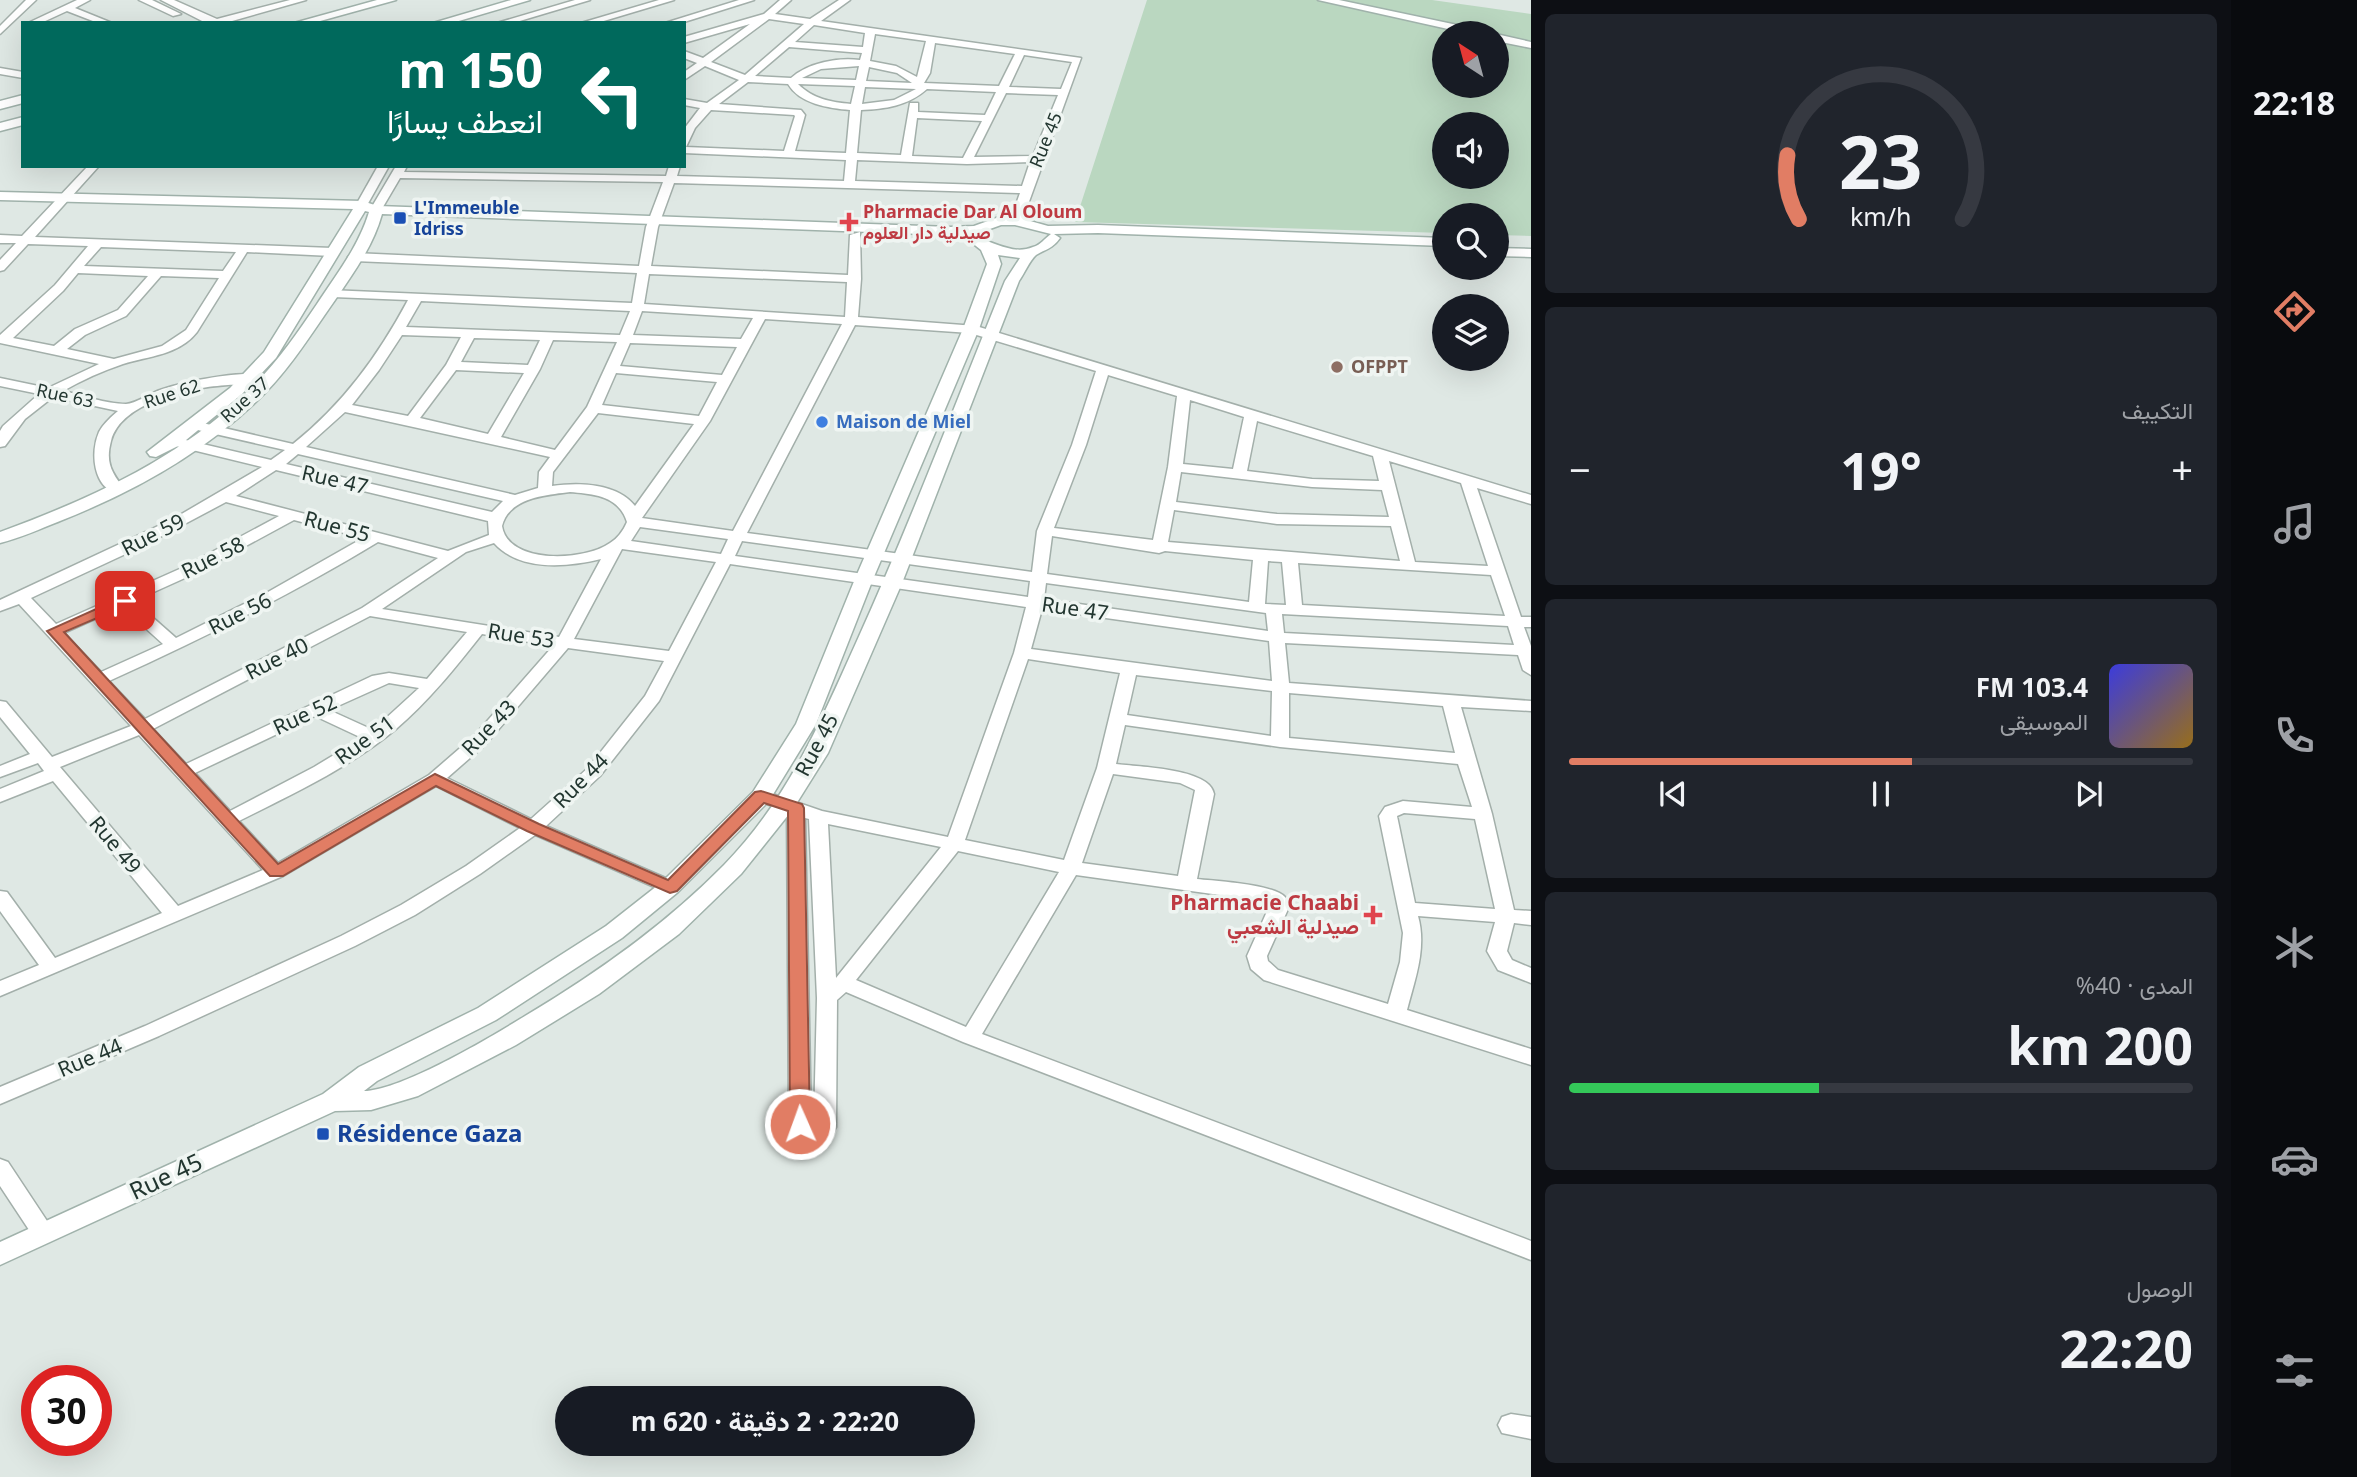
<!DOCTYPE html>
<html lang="ar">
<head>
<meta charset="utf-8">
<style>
  body { margin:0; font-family:"Noto Sans",Vazirmatn,sans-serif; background:#20242c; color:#f1f3f6; direction:rtl; height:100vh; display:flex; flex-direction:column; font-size:26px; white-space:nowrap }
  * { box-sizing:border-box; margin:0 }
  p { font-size:23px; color:#9ea1a6 }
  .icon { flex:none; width:38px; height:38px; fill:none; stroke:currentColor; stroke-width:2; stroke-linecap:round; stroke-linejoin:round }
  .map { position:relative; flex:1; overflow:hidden; direction:ltr }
  .panel { display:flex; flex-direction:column; gap:14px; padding:14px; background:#0d0f14; width:700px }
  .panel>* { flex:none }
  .guide { position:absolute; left:21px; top:21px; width:665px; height:147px; border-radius:0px; box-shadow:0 7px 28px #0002; direction:rtl; background:#00695c; color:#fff; overflow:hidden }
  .needle { width:46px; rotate:324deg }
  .fabs { position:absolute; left:1432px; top:21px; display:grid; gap:14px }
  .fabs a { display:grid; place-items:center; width:77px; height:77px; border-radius:50%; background:#171b24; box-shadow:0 7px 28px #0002; font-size:35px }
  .speed { position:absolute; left:21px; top:1365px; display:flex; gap:14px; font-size:35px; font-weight:700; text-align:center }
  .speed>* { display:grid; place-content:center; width:91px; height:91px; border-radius:50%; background:#171b24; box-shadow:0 7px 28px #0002; line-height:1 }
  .speed .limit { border:10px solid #d22; background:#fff; color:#111 }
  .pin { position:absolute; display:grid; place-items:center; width:60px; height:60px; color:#fff; margin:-30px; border-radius:14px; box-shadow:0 4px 10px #0006 }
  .me { position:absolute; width:77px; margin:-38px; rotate:358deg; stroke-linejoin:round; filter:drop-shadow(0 0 5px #0008) }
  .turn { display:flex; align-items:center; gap:24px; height:147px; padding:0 28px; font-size:32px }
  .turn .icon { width:91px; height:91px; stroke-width:2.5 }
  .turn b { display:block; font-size:49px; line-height:60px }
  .big { font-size:52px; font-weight:700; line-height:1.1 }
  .panel .card { flex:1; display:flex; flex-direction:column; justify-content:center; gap:10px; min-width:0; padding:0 24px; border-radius:10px; background:#20242c }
  .panel .dial { align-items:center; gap:0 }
  .dial svg { height:182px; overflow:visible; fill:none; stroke:#363941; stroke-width:7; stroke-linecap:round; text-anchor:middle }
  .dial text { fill:#f1f3f6; stroke:none }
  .song { display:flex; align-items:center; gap:21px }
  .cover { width:84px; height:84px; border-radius:10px; background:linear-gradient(135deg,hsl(240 70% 55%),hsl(40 70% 35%)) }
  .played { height:7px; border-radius:4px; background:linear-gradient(90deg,#e17d64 55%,#363941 55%) }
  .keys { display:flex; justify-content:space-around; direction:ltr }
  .heat { display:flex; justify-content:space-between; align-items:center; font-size:38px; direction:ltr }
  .charge { height:10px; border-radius:5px; background:linear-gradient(90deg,#34c759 40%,#363941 0) }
  .trip { position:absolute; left:555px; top:1386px; width:420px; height:70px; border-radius:35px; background:#171b24; box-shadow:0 7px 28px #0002; font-weight:700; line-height:70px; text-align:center; direction:rtl }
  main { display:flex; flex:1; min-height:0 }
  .tabs { display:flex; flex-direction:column; width:126px; justify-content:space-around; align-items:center; background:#090b0e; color:#9ea1a6 }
  .tabs .icon { width:49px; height:49px }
  .tabs .active { color:#e17d64 }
  .tabs b { font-size:32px; color:#f1f3f6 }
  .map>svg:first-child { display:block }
  .green { fill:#bad7c0; fill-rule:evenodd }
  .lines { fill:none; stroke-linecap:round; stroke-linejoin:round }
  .street-casing { stroke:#a3afaa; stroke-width:3 }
  .secondary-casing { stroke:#a0b2ab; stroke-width:3 }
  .street { fill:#fff; fill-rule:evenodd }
  .secondary { fill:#fff; fill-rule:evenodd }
  .route { fill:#e17d64; stroke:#925141; stroke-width:2 }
  .transit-dot { fill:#1a4fb4; stroke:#eff5f2; stroke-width:2.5 }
  .health-dot { fill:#e0444e; stroke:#eff5f2; stroke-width:2.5 }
  .education-dot { fill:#8d6e63; stroke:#eff5f2; stroke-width:2.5 }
  .shop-dot { fill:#3f7fe0; stroke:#eff5f2; stroke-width:2.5 }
  .labels { text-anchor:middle; stroke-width:7; stroke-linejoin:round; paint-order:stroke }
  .far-street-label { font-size:18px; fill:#223630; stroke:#eff5f2 }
  .far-transit-label { font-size:18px; font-weight:bold; fill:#164399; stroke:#eff5f2; text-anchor:start }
  .far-health-label { font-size:18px; font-weight:bold; fill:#be3a42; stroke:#eff5f2; text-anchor:start }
  .far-education-label { font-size:18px; font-weight:bold; fill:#785e54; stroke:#eff5f2; text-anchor:start }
  .far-shop-label { font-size:18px; font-weight:bold; fill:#366cbe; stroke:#eff5f2; text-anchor:start }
  .street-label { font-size:21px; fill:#223630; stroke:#eff5f2 }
  .health-label { font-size:21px; font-weight:bold; fill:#be3a42; stroke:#eff5f2; text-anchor:end }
  .near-transit-label { font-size:24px; font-weight:bold; fill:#164399; stroke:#eff5f2; text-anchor:start }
  .near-street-label { font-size:24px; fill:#223630; stroke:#eff5f2 }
</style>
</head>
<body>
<main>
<nav class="tabs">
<b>22:18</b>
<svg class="icon active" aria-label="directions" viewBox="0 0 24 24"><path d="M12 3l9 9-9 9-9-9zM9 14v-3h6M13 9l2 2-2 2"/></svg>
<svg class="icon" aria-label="music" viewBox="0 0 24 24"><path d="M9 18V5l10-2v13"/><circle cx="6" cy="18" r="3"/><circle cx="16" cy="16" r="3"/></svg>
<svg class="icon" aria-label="phone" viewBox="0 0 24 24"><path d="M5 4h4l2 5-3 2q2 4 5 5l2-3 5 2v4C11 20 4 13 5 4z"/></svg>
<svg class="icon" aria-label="climate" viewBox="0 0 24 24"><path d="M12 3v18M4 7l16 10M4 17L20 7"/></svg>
<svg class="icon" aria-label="car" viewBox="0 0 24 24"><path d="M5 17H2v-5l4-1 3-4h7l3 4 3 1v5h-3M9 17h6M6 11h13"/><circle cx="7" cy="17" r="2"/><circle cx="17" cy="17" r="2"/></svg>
<svg class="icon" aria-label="filters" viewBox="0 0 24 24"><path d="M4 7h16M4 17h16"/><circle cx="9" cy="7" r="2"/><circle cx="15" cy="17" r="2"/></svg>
</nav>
<section class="panel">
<div class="card dial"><svg viewBox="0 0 100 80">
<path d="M14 69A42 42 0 1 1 86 69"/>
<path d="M14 69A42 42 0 0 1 9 41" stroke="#e17d64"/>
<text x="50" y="56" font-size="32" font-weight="700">23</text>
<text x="50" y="72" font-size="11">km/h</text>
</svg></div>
<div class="card"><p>التكييف</p>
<div class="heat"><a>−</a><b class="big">19°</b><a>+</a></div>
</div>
<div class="card">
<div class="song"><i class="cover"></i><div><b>103.4 FM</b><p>الموسيقى</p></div></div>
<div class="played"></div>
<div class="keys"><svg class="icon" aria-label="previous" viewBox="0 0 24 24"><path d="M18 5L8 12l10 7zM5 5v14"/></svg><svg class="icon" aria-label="pause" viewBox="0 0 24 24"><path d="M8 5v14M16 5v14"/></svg><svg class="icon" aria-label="next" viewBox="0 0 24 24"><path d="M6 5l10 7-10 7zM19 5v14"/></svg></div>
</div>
<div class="card"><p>المدى · 40%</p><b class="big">200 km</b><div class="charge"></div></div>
<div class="card"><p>الوصول</p><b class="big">22:20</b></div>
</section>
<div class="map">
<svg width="1531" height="1477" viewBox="0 0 1531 1477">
  <rect width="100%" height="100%" fill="#dfe8e4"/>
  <path class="green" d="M1147,0H1432L1531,14V236L1496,235V215H1444V233L1075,222ZM1444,33H1496V86H1444ZM1444,124H1496V177H1444Z"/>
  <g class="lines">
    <defs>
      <g id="street">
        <path d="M26,0H36L0,34V26Z"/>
        <path d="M77,0H90L75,8L112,23H98L67,11L41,23H28Z"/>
        <path d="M139,0H152L181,14L173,16Z"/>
        <path d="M161,0H174L217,19L290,0H306L225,23H206Z"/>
        <path d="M575,0H590L513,23H497Z"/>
        <path d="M659,0H674L597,23H581Z"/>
        <path d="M739,0H754L681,23H665Z"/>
        <path d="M780,0H791L775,14L810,19L839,0H850L821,21L1081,58L1022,221L1016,224L1010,221L1020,193L674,183L658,227L651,266L848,275L850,235L860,232L861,279L858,317L976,326L1531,495V504L1477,488L1521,617H1531V627H1524L1531,646V675L1523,670L1518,655L1285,643L1289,683L1531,701V711L1461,707L1492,814L1514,910L1531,911V925L1514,923L1507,951L1512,960L1531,968V983L1498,970L1487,951L1495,922L1418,916C1427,948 1415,979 1407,1010L1531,1049V1065L1264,980L1251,969L1247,956L1269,907L1263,901L1076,875L982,1034L1531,1241V1260L963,1042L846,992L837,1000L836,1127L833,1133L814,1140L792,1130L789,1124L787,811L755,800L752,796L761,790L822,811L948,837L1014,653L1026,607L730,564L659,701L600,776L546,826L677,883L680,887L677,891H663L535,835L480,874L415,915L355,946L159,1036L0,1104V1087L145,1026L341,936L401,905L466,866L520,828L436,786L283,876L0,996V981L39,965L0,911V891L7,892L55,958L162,913L53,781L0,802V789L44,771L38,763L0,777V766L30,754L0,717V701L6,702L52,757L131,726L19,604L0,611V600L173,519L262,467L172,445V439L177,438L271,460L285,450L189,428V422L194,421L293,444C343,404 378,356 408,300L333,297L327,293L329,290L632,303L637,273L354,261L348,257L354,253L639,266L646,227L663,182L400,178L380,212H372L370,210L396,166H407L404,172L666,176L669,166H680L677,176L844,181L846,160L684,153V129L700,108L684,105V99L707,103L739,80L705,66L684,80V72L697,63L684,58V51L703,58L750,24L684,43V37L764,14ZM769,19L804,24L745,75L711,62ZM814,25L865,33L863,47L795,42ZM875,34L926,41L917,77L896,66L870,61ZM935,43L1015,54L999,86L924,83L930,73ZM789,47L862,53L860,60C837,57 808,63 791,78L755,76ZM1024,55L1072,62L1061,89L1009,87ZM859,66L856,80L802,78L821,69ZM869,67L897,73L912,83L866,81ZM748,82L788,84C800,104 828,108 850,110L846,153L795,151L805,115L801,110L719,104ZM798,84L855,86L851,104C831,102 813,99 798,84ZM865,87L916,89L894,100L862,104ZM927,89L996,92L985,115L918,112V103H910L901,155L857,153L861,110C885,109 908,106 927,89ZM1006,93L1058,95L1033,156L974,157ZM711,110L794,115L795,116L784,151L686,147L695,128ZM917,118L982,121L963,158L912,156ZM857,160L967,164L1030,162L1022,186L855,181ZM649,274L847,282L845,317L644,304ZM421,301L630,311L620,335L406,327ZM642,311L753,318L741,339L633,335ZM765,319L842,324L733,531L642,518L710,421ZM855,325L970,333L1096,371L1072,445L1037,531L1032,572L747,533ZM402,335L461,337L446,365L408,416L352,405L379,370ZM474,338L540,340L528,365L461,362ZM553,340L617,342L587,407L555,450L501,437L540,369ZM630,343L737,347L722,375L620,366ZM456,370L524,373L488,434L420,418ZM616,373L717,382L699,416L602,405ZM1108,375L1177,396L1168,467L1153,540L1054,528L1086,445ZM1190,400L1244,417L1233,469L1183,464ZM345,412L550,457L539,472L538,488L515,495L306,447ZM598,413L694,424L635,506C617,483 579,482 552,486L553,472ZM1257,421L1373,456L1379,481L1312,479L1247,471ZM298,454L503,501L492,512L286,464ZM1389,461L1461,483L1488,566L1415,562ZM276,470L488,521L489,535L448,551L236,496ZM1181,472L1312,487L1382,490L1389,517L1277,514L1176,502ZM570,492C594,494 619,496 627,522C623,531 618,538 610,543C585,561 508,565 502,526C509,498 545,495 570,492ZM226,502L279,516L184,567L56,624L31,598L147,544ZM1174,510L1277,524L1391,526L1400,561L1168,542ZM294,520L363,538L268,592L176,638L134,601L196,573ZM640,527L728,539L721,554L631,541ZM1052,536L1159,553L1165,551L1253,560L1249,602L1047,574ZM742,541L1030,581L1028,597L735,556ZM378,542L438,558L362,608L145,719L109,681C201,639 291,595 378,542ZM494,543C520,572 568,567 601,559L559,637L382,609L466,552ZM622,549L716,562L669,651L574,639ZM1268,561L1282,562L1286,605L1265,604ZM1298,563L1491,575L1505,616L1302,605ZM1046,583L1266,613L1268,631L1044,599ZM122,607L163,644L101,672L64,633ZM1042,609L1269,641L1272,681L1031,649ZM1282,614L1508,626L1514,645L1284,633ZM370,616L467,632L427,679L389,673L372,676L186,764L153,729ZM482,634L553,646L474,736L429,775L278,863L239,821C292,794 349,768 396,729C428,702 455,668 482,634ZM568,648L664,661L645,696L588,768L531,819L447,778L486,744ZM1028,659L1120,673L1097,768L1064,860L965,840ZM1136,675L1272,691L1271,736L1127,715ZM389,683L419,688L373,730L329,710ZM1289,693L1443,706L1455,753L1289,738ZM315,716L362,738L314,767L230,811L195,773ZM1125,725L1280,747L1458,764L1472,807L1403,801L1385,807L1379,816L1403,933L1400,962L1388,1004L1278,970L1268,961L1267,956L1289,907C1288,904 1287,899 1285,897C1273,884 1215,881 1197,879L1214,794C1210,768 1138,767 1116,764ZM139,735L263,870L178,906L60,767ZM1113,774L1180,783L1195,790L1178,876L1082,863ZM1404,813L1475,819L1495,909L1415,903L1397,816ZM805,818L809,819L817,998L814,1122L811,1120ZM828,824L941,847L836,978ZM958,851L1059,872L966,1027L856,980Z"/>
        <path d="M0,68L23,72V78L0,74Z"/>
        <path d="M88,166H99L35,237L332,248L338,252L332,256L247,252L197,332C179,355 149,356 123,364C102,371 82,380 63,391C82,395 106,404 126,404C135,404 151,393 160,390C182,382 259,365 276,380C266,388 241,384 228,385C193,387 121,401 111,441C105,463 112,473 125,490L118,494C93,488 90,452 99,432C103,424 112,416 118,411L53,397L25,419L5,446L0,447V431L3,426L39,394L0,386V378L48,388L99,364L0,343V335L55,285L88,246L28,244L4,270L0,271V260L16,243H0V235L22,236ZM101,247L236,252L223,271L84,266ZM78,273L148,276L118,310L75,329L54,346L13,338L63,291ZM161,276L219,278L186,330L162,346L114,359L67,349L85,335L126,316Z"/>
        <path d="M378,166H389L366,207H358L356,205Z"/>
        <path d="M0,1159L8,1162L51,1227L55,1233L51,1239L43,1242L35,1239L0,1186Z"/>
        <path d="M1511,1414L1531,1417V1439L1502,1433L1498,1425L1502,1417Z"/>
      </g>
      <g id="secondary">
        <path d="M377,0H396L313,23H294Z"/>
        <path d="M511,0H530L452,23H433Z"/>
        <path d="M1318,0H1339L1481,30L1487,33H1466Z"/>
        <path d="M1496,34L1531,42V48L1496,41Z"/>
        <path d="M23,95V103L0,109V101Z"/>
        <path d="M23,117V125L0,131V123Z"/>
        <path d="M0,192L362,201L378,206L950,227L974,226L999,217H1016L1048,226L1098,225L1444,238V246L1098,233L1054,234L1060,238C1052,249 1046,249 1036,255C1030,260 1024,274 1019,281L902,583L828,753L793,809L741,874L679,934L599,994L516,1045L418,1096L371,1110L335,1111L0,1265V1242L323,1094L359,1067L478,1008L606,926L662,882L753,792L796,724L855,579L963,329L987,264L981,250L971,242L978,238C996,243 1014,255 1033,247C1041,245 1045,238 1051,234L1015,225H1001L976,234L950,235L382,214C373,247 352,275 333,303C312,333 292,365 266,392C208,451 136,491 60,521C40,529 20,538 0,543V532C93,498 185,456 255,384C279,360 298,332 317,304C336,275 359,246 369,212L365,211L276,358L242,394L180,445L156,457L150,456L147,452L230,388L264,352L353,209L0,200ZM998,255L1020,258L1005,281C956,402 910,524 856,643C819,725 788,799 724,865C665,925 597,973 525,1016C491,1037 402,1090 364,1091L377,1081L496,1020L622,938L678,892L769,801L816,724L873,579L979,329L1001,264Z"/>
        <path d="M1496,248L1531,249V257L1496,256Z"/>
      </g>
    </defs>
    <use href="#street" class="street-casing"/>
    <use href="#secondary" class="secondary-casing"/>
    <use href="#street" class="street"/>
    <use href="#secondary" class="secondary"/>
  </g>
  <path class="route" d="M125,596L130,598L133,601L130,604L64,632L278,864L435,774L539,824L668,880L755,792L761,791L802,804L804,808L810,1124L807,1129L800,1131L793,1129L790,1124L788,811L764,803L677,891L670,893L527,831L436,786L283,876H270L47,631Z"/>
  <g class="transit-dot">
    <rect x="393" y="211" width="14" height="14" rx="3.5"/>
    <rect x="316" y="1127" width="14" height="14" rx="3.5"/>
  </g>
  <g class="health-dot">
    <path d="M845.5 211.5h7v7h7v7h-7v7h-7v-7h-7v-7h7z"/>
    <path d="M1369.5 904.5h7v7h7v7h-7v7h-7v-7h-7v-7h7z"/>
  </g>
  <circle class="education-dot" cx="1337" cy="367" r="7"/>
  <circle class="shop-dot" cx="822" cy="422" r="7"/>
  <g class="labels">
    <g class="far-street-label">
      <text transform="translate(1046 140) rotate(-68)" y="6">Rue 45</text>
      <text transform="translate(172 394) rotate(-18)" y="6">Rue 62</text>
      <text transform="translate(65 396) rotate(12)" y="6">Rue 63</text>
      <text transform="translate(245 400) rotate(-42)" y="6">Rue 37</text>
    </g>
    <g class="far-transit-label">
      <text x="414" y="214">L'Immeuble<tspan x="414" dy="21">Idriss</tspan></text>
    </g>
    <g class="far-health-label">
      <text x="863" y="218">Pharmacie Dar Al Oloum<tspan x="863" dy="21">صيدلية دار العلوم</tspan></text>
    </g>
    <g class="far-education-label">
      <text x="1351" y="373">OFPPT</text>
    </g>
    <g class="far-shop-label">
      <text x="836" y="428">Maison de Miel</text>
    </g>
    <g class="street-label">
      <text transform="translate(335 480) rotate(13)" y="7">Rue 47</text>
      <text transform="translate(337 527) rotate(15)" y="7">Rue 55</text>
      <text transform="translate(153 535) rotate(-27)" y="7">Rue 59</text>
      <text transform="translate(213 558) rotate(-27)" y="7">Rue 58</text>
      <text transform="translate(1075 609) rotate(8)" y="7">Rue 47</text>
      <text transform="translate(240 614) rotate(-27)" y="7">Rue 56</text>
      <text transform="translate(521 636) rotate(9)" y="7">Rue 53</text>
      <text transform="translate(277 659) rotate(-27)" y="7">Rue 40</text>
      <text transform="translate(305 715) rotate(-25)" y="7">Rue 52</text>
      <text transform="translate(489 728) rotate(-46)" y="7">Rue 43</text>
      <text transform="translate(365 740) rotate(-36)" y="7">Rue 51</text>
      <text transform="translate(817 745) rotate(-62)" y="7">Rue 45</text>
      <text transform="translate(581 781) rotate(-45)" y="7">Rue 44</text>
      <text transform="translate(115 845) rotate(50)" y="7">Rue 49</text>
      <text transform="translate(90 1058) rotate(-23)" y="7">Rue 44</text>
    </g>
    <g class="health-label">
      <text x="1359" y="910">Pharmacie Chaabi<tspan x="1359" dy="24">صيدلية الشعبي</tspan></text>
    </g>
    <g class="near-transit-label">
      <text x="337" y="1142">Résidence Gaza</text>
    </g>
    <g class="near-street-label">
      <text transform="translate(166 1177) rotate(-25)" y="8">Rue 45</text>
    </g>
  </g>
</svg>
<div class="fabs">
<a><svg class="needle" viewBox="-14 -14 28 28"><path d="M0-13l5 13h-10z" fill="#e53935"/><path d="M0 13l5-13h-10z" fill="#9ea1a6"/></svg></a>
<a><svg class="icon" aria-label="sound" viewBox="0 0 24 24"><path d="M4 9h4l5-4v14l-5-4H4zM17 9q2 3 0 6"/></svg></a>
<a><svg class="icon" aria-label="search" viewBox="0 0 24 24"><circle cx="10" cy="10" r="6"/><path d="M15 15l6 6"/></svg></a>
<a><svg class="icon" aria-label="layers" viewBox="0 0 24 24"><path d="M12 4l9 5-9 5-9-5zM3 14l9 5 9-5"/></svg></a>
</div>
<div class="speed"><div class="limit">30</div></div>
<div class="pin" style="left:125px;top:601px;background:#d93025"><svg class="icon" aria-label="arrive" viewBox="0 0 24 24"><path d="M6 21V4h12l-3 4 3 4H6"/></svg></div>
<svg class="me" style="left:800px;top:1124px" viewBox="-20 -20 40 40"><circle r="17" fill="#e17d64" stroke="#fff" stroke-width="3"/><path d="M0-11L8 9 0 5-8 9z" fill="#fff"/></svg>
<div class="trip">22:20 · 2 دقيقة · 620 m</div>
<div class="guide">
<div class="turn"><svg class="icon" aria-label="left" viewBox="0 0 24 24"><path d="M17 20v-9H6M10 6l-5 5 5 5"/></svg><div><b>150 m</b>انعطف يسارًا</div></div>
</div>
</div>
</main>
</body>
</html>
